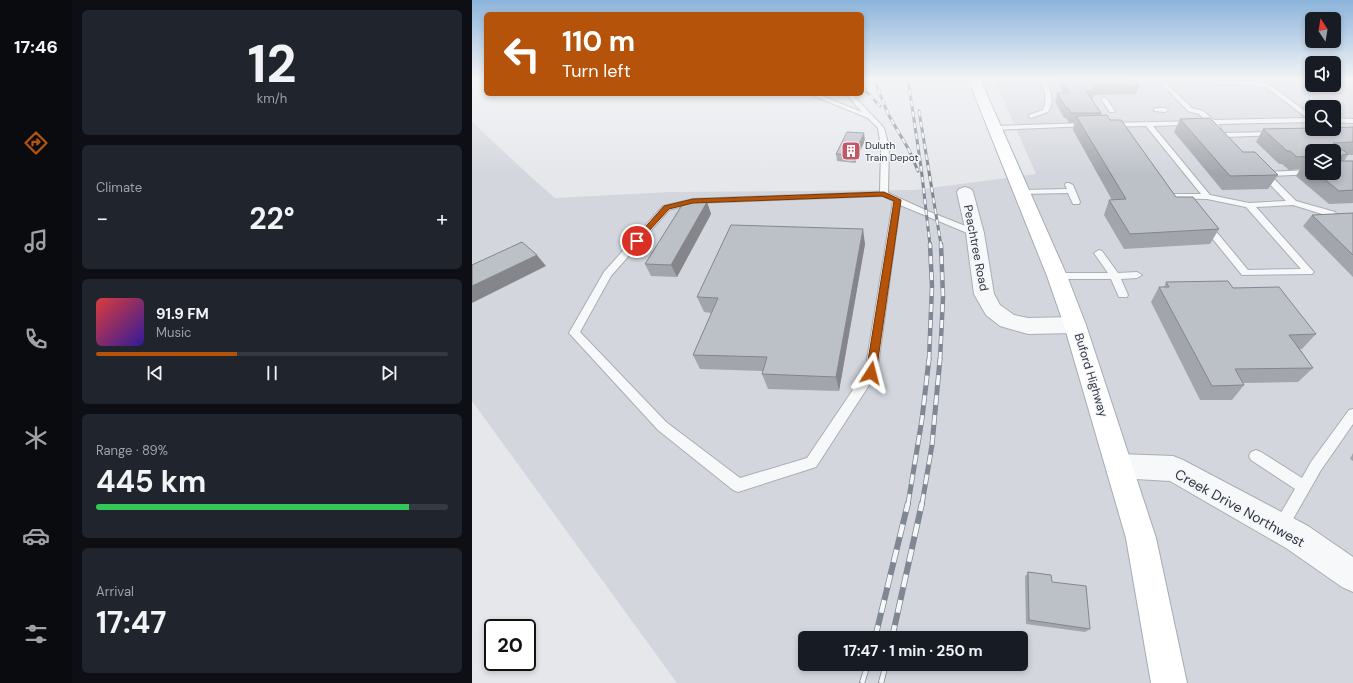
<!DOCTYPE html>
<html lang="en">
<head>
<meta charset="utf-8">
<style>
  body { margin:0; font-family:"DM Sans",sans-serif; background:#20242c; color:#f1f3f6; height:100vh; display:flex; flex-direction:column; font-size:15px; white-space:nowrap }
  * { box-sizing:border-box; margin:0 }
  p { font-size:13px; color:#9ea1a6 }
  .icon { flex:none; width:22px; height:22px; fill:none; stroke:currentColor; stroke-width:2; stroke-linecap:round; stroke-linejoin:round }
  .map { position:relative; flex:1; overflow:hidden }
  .side { display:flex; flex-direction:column; gap:10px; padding:10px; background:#0d0f14; width:400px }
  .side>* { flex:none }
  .hud { position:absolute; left:12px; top:12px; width:380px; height:84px; border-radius:6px; box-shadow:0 2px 6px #0003; background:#b45309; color:#fff; overflow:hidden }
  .needle { width:26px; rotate:348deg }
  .buttons { position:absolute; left:833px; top:12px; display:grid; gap:8px }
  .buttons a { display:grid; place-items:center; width:36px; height:36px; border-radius:6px; background:#171b24; box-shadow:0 2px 6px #0003; font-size:20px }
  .speed { position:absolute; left:12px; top:619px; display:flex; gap:8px; font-size:20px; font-weight:700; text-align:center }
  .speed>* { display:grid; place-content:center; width:52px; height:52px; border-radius:50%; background:#171b24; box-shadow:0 2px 6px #0003; line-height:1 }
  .speed .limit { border:2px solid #111; border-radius:6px; background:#fff; color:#111 }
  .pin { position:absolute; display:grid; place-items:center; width:34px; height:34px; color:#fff; margin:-17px; border:2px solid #fff; border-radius:50%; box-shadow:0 1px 4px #0007 }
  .me { position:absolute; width:44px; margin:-22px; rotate:9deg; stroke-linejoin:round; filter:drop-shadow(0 0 3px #0008) }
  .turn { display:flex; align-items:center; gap:14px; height:84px; padding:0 12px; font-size:18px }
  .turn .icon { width:52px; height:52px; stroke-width:2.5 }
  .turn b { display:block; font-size:28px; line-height:34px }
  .big { font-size:30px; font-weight:700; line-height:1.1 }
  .side .widget { flex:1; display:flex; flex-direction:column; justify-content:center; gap:6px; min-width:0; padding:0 14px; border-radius:6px; background:#20242c }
  .side .dial { align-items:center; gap:0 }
  .dial b { font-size:52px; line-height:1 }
  .song { display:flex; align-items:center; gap:12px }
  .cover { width:48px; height:48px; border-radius:6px; background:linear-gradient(135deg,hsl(0 70% 55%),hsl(250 70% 35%)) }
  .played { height:4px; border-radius:2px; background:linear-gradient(90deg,#b45309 40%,#363941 40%) }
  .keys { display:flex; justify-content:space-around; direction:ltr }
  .heat { display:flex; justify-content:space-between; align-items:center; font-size:22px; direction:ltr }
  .charge { height:6px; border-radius:3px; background:linear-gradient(90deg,#34c759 89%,#363941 0) }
  .trip { position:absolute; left:326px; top:631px; width:230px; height:40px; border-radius:6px; background:#171b24; box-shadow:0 2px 6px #0003; font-weight:700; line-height:40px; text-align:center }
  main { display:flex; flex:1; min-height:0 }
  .tabs { display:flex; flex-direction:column; width:72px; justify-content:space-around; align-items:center; background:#090b0e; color:#9ea1a6 }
  .tabs .icon { width:28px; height:28px }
  .tabs .on { color:#b45309 }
  .tabs b { font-size:18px; color:#f1f3f6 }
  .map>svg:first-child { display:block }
  .built { fill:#d3d6dd; fill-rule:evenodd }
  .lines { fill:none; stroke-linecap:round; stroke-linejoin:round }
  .lane-casing { stroke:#aaaeb5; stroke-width:2 }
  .street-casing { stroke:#aaaeb5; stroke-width:2 }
  .primary-casing { stroke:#a5acb6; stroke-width:2 }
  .lane { fill:#f7f8fa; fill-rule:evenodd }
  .street { fill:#f7f8fa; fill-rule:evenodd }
  .primary { fill:#fff; fill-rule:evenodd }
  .rail-far3-casing { stroke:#7f8793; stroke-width:3 }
  .rail-far2-casing { stroke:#7f8793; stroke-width:4.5 }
  .rail-far1-casing { stroke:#7f8793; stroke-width:5 }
  .rail-casing { stroke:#7f8793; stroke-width:6 }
  .rail-far3 { stroke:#f4f6f8; stroke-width:2; stroke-dasharray:5.5; stroke-linecap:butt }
  .rail-far2 { stroke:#f4f6f8; stroke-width:3; stroke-dasharray:8; stroke-linecap:butt }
  .rail-far1 { stroke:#f4f6f8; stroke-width:3.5; stroke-dasharray:10; stroke-linecap:butt }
  .rail { stroke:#f4f6f8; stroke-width:4.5; stroke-dasharray:13; stroke-linecap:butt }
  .wall { fill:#a2a5ab; fill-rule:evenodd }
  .shaded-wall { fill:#84868b }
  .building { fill:#bcc0c7; stroke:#84868b }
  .route { fill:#b45309; stroke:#753606 }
  .labels { text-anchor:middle; stroke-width:3; stroke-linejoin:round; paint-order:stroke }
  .far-poi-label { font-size:10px; fill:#2e3542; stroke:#f4f6f8; text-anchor:start }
  .street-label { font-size:12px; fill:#2e3542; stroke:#f4f6f8 }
  .near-street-label { font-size:14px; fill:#2e3542; stroke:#f4f6f8 }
</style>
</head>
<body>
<main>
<nav class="tabs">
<b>17:46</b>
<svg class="icon on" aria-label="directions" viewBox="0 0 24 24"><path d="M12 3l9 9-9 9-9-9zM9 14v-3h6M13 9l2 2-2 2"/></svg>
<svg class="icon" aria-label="music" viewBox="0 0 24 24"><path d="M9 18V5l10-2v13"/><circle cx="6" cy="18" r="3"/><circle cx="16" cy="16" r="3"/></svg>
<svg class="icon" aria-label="phone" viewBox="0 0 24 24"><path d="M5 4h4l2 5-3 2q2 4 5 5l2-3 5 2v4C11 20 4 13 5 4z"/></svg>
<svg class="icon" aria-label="climate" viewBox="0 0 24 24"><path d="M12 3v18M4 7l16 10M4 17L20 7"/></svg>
<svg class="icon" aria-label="car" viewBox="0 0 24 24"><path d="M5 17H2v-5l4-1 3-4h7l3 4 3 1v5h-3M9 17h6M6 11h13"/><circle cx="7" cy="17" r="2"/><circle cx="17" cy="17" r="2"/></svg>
<svg class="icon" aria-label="filters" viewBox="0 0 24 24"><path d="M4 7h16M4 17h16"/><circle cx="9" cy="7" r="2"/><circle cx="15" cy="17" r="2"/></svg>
</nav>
<section class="side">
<div class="widget dial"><b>12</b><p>km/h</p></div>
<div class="widget"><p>Climate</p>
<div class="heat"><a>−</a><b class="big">22°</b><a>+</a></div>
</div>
<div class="widget">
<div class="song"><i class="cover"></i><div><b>91.9 FM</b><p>Music</p></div></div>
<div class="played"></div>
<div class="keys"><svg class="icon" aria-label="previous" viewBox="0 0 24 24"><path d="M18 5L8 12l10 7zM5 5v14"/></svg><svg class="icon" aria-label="pause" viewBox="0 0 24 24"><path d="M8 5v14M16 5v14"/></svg><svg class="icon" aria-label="next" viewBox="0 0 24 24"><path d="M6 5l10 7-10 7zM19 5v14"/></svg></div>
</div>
<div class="widget"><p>Range · 89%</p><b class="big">445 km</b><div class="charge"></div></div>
<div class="widget"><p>Arrival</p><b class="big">17:47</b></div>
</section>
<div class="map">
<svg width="881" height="683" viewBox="0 0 881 683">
  <rect width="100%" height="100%" fill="#e5e7eb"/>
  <path class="built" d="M522,79H822L840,80V85H862V80L881,81V683H205L0,401V122L59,177L83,198L199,192L443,190L564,174ZM840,107H862V129H840ZM840,151H862V173H840ZM333,638H549V664H333Z"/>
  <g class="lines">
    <defs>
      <g id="lane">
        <path d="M567,79H573C579,91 583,100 576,112L559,118L557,117V115L571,110C576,98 573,90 567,79Z"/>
        <path d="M747,81H780L798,85L840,116V122L746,124L749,128L746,130L738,124L681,126L738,195L777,203L814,201L788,174V170L795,172L840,170V173L843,174L799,176L824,201L863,212L864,214L863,216L860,217L821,205L784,207L840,270L842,272L840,274L770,275L731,227L730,225L731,223H737L776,270L829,269L774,207L735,199L695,198L688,188L689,186H695L700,194H729L674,126L636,127L633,125L636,123L734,121L727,114L716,111L691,85V83L693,82L720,108L731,111L742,120L835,118L794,87L780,85L745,84V82Z"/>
        <path d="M337,94H345L390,112L374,94H380L412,128L417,147L416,193L458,212L506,231L507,233L506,235H500L428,205L405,373L403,376L344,467L266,492L261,490L186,430L97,333L132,272L191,206L221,199L408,192L409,147L406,128L396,118ZM411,196L421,201L393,372L335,458L268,478L194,422L108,332L139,276L197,210L221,203Z"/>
        <path d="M630,98H634L643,111L642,112H638L629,99Z"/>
        <path d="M684,108H693L696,110L693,112L682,111V109Z"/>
        <path d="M862,118L881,119V123L862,122Z"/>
        <path d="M615,123L618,125L617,126L522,130L519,128L522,126Z"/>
        <path d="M802,132L805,134L804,135L753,137L750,135L753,133Z"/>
        <path d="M594,183H597L601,185L608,202L607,204H601L596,193L550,194L546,192L550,190L595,189L593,185Z"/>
        <path d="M627,250L630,251L646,273L665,272L670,275L665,278L649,279L656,295L655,297H647L639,279H585L580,276L585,273H636L622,253Z"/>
        <path d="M881,409V424L849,470L813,533L808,535L803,533L801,528L803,523L823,489L779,460L777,456L779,452L784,450L789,452L830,478L839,462L877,410Z"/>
      </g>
      <g id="street">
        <path d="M493,187L499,189L501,192L512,233L522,294L528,305L542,315L556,318L603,317L611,319L614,325L611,331L603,333L556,334L528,326L514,315L502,294L494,233L485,192L487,189Z"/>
        <path d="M647,454L701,456L711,460L836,526L881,557V592L870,587L814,548L698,481L647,478L637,475L634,466L637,457Z"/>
      </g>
      <path id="primary" d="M496,79H508L595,276L614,325L684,538L715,683H679L654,538L592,325L575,276Z"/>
    </defs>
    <use href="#lane" class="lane-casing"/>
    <use href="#street" class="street-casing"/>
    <use href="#primary" class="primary-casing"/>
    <use href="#lane" class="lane"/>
    <use href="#street" class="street"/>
    <use href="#primary" class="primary"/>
    <defs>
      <g id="rail-far3">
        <path d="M402,79L416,114L437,150L446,171"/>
        <path d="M436,79L449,167L458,245"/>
        <path d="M390,87L408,106"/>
        <path d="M447,111L469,245"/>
      </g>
      <g id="rail-far2">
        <path d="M457,360L460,286L458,244"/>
        <path d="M468,360L471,297L469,244"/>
      </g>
      <g id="rail-far1">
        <path d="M436,504L450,419L457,359"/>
        <path d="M450,504L460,445L468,359"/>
      </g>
      <g id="rail">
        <path d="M403,638L436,503"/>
        <path d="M420,638L450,503"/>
        <path d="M390,683L396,664"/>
        <path d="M409,683L414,664"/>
      </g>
    </defs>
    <use href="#rail-far3" class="rail-far3-casing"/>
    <use href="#rail-far2" class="rail-far2-casing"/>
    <use href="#rail-far1" class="rail-far1-casing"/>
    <use href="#rail" class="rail-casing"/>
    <use href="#rail-far3" class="rail-far3"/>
    <use href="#rail-far2" class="rail-far2"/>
    <use href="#rail-far1" class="rail-far1"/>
    <use href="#rail" class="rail"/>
  </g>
  <g class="wall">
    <path d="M584,79H662L667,86L664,94L622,95L620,100L629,113L628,115L638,120L704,197L747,229L738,244L652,249L632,215L637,200H640L601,130L602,123H597L594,118H592L583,102L585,93H591Z"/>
    <path d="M708,119L771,152L806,175L796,189L750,190L702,132Z"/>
    <path d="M881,127V155H876L872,161H881V203L857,204L824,176L828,169L817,170L810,164H807L784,142L791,129ZM840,151H862V173H840Z"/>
    <path d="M393,140L383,163L365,161L364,154Z"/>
    <path d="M235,202L239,214L205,277L179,276L173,264Z"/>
    <path d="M881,213V277L831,226L840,215Z"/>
    <path d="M393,244L367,391L296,389L290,374L291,371L228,369L221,355L239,313L232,312L225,297Z"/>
    <path d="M694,282L761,288L844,334L830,349H828L841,368L826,382L771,383L772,385L760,400H728L679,302L687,287H692Z"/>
    <path d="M881,453V461L878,459Z"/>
    <path d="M556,572L580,582L618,629L613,632L554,624L553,577Z"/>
  </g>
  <g class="shaded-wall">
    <path d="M392,133L393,140L383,163L382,155Z"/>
    <path d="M235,202L239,214L205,277L199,265Z"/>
    <path d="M391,229L393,244L367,391L364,377Z"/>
    <path d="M65,255L74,266L0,303V286Z"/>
  </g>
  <g class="building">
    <path d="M590,79H662L667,86H623V87H621L623,91H614L629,113H599L596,108H594L585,93H598Z"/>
    <path d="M635,115L638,120H649L704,197H721L747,229L658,234L637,200L654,199L604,116Z"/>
    <path d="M738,118L771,152H783L806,175L758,176L708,119Z"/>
    <path d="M881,127V142L861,143L876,154L870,155L869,161H881V190L867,191L845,173H862V151H840V156L825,157L818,151H815L791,129L840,128V129H862V128Z"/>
    <path d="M375,132L392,133L382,155L364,154Z"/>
    <path d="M840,162V169L833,163Z"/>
    <path d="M212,202H235L199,265L173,264Z"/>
    <path d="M881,213V255L840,215Z"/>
    <path d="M259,225L391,229L364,377L290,374L295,357L221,355L246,298L225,297Z"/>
    <path d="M50,242L65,255L0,286V265Z"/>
    <path d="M756,281L761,288L807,287L844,334L817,335L841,368L763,369L772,385L740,386L687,287H697L694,282Z"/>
    <path d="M556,572L579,575L580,582L614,586L618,629L557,620Z"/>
  </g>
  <linearGradient id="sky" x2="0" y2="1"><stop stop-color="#8cb4db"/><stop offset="0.45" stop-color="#f3f4f6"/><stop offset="1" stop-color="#f3f4f6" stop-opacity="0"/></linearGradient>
  <rect width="881" height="175" fill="url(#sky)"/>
  <path class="route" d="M412,192L429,200L404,373L402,375H396L394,373L422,201L410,196L221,203L197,209L167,242L165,243L161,241L192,206L221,199Z"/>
  <defs>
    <symbol id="building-square" viewBox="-11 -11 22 22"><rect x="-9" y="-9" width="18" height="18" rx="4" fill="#c35766" stroke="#f4f6f8"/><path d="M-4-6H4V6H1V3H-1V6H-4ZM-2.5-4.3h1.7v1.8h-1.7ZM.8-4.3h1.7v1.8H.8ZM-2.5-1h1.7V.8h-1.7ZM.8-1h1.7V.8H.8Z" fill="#fff"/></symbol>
  </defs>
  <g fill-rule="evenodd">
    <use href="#building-square" x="368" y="140" width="22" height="22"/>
  </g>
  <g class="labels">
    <g class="far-poi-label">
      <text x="393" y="149">Duluth<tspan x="393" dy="12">Train Depot</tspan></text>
    </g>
    <g class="street-label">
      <text transform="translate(504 248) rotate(79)" y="4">Peachtree Road</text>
      <text transform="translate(619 375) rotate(73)" y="4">Buford Highway</text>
    </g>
    <g class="near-street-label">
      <text transform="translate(768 508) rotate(29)" y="5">Creek Drive Northwest</text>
    </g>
  </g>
</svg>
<div class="buttons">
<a><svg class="needle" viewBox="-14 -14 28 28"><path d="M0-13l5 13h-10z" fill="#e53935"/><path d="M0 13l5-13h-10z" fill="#9ea1a6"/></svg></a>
<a><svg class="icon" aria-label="sound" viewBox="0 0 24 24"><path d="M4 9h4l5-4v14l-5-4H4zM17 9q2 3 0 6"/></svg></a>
<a><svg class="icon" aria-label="search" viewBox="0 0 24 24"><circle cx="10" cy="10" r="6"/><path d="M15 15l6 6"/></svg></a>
<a><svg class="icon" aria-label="layers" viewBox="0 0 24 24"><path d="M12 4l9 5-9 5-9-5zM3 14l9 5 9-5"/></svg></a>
</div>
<div class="speed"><div class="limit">20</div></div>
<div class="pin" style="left:165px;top:241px;background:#d93025"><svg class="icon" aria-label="arrive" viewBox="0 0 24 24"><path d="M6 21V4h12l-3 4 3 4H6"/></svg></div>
<svg class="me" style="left:399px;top:373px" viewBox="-20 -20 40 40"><path d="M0-17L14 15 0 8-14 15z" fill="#b45309" stroke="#fff" stroke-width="4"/></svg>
<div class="trip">17:47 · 1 min · 250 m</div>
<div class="hud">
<div class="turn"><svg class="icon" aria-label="left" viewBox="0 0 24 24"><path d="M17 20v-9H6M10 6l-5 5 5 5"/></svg><div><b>110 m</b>Turn left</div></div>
</div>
</div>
</main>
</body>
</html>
